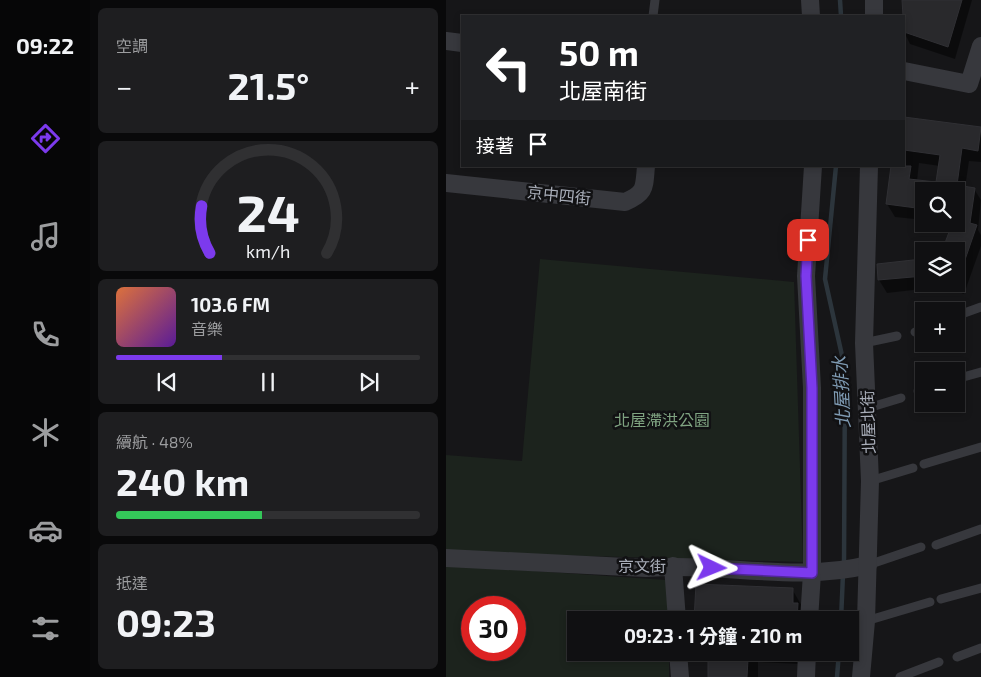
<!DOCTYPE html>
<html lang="zh-TW">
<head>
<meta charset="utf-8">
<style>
  body { margin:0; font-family:"Exo 2","Noto Sans TC",sans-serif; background:#1e1e20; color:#f1f3f6; height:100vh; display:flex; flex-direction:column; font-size:19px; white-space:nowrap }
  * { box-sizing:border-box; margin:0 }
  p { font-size:16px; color:#9c9d9f }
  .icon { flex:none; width:28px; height:28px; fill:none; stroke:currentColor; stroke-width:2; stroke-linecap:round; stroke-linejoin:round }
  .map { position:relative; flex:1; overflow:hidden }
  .panel { display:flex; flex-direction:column; gap:8px; padding:8px; background:#09090a; width:356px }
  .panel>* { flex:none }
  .banner { position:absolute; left:15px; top:15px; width:444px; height:152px; border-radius:0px; box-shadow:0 2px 8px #0003,0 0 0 1px #303032; background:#202124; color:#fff; overflow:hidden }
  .fabs { position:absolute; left:469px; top:182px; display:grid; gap:10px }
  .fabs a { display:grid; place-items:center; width:50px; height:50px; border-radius:0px; background:#101012; box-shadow:0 2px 8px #0003,0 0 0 1px #303032; font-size:25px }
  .speed { position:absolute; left:15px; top:596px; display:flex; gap:10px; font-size:25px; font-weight:700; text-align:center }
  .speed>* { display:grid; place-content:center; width:65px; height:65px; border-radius:50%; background:#101012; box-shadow:0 2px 8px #0003,0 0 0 1px #303032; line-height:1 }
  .speed .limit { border:8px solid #d22; background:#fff; color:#111 }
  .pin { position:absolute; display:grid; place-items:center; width:42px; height:42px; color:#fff; margin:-21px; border-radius:10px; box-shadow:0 2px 8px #0006 }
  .me { position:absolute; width:55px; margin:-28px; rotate:92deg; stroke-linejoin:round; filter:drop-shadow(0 0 4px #0008) }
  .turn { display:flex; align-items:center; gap:18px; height:105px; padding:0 15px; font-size:22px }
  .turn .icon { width:65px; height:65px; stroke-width:2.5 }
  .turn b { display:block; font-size:35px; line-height:42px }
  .then { display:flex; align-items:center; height:48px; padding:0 15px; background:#0003; gap:10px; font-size:19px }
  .big { font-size:38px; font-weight:700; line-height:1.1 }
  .panel .card { flex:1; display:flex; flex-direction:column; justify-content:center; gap:8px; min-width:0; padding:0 18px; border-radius:8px; background:#1e1e20 }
  .panel .dial { align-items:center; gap:0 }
  .dial svg { height:130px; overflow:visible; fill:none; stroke:#303032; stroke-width:7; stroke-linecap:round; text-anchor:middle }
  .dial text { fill:#f1f3f6; stroke:none }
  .song { display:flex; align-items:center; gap:15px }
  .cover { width:60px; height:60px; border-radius:8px; background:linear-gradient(135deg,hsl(20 70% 55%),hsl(270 70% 35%)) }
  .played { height:5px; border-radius:2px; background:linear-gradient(90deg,#7c3aed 35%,#303032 35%) }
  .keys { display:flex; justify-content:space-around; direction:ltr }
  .heat { display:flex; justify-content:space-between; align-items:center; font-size:28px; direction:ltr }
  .charge { height:8px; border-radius:4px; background:linear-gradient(90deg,#34c759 48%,#303032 0) }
  .trip { position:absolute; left:121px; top:611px; width:292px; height:50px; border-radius:0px; background:#101012; box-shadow:0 2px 8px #0003,0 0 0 1px #303032; font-weight:700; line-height:50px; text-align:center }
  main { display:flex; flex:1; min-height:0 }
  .menu { display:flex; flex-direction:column; width:90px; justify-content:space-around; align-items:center; background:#060607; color:#9c9d9f }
  .menu .icon { width:35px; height:35px }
  .menu .on { color:#7c3aed }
  .menu b { font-size:22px; color:#f1f3f6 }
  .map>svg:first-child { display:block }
  .green { fill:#1c231d; fill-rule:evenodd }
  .shadow { fill:#0007; fill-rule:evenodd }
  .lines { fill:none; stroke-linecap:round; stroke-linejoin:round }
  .stream { stroke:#2c353c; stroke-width:4.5 }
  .building { fill:#29292c; stroke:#303034 }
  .lane { stroke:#37383d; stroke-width:9 }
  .street { stroke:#37383d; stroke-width:18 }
  .route-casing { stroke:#51269a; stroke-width:12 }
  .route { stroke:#7c3aed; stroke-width:9 }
  .labels { text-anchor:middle; stroke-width:5; stroke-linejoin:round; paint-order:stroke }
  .street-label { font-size:16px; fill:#a8adb8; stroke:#111113 }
  .park-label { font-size:16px; fill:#7fa381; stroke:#111113 }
  .water-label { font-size:18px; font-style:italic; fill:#7f9bb3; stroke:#111113 }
</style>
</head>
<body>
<main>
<nav class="menu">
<b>09:22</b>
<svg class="icon on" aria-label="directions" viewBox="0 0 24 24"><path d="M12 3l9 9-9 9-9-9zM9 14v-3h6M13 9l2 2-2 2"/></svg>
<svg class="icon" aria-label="music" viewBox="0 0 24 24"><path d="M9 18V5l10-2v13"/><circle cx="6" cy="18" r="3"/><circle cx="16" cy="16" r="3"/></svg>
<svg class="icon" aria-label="phone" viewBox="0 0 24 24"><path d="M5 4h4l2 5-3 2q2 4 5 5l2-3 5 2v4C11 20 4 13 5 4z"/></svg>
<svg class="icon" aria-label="climate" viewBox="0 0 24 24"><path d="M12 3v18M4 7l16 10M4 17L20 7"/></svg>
<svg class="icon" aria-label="car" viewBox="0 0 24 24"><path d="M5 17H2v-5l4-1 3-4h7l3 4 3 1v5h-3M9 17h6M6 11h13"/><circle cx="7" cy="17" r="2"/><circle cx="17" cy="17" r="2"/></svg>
<svg class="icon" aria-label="filters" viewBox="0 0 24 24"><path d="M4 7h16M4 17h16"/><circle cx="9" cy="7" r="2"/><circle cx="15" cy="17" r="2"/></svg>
</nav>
<section class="panel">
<div class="card"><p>空調</p>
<div class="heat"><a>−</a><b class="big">21.5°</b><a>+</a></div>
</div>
<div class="card dial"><svg viewBox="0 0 100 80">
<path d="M14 69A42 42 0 1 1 86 69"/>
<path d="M14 69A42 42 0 0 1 9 40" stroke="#7c3aed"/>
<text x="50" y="56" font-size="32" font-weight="700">24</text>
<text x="50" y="72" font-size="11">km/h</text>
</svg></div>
<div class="card">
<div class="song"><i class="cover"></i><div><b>103.6 FM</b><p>音樂</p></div></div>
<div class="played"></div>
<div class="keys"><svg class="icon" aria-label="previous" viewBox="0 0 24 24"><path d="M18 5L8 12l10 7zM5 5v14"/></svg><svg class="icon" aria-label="pause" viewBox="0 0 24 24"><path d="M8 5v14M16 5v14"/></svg><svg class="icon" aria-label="next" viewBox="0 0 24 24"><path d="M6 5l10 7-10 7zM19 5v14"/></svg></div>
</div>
<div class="card"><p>續航 · 48%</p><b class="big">240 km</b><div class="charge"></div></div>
<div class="card"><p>抵達</p><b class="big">09:23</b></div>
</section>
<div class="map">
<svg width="535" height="677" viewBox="0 0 535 677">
  <rect width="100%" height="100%" fill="#161618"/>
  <g class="green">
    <path d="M94,259L348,282L357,562L0,552V455L76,461Z"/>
    <path d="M0,565L220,580L222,620H130V652L223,653V677H0ZM26,608H69V650H26Z"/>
  </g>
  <g class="shadow">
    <path d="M457,0H526L509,59L464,44L458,32Z"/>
    <path d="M458,118L535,130V162L523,161L519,188L528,189L535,200L532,230L535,235V246L518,294L497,287L495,284H510V251H497L507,224H503H510V191H478V220L449,217L441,204L458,166ZM473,163L494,166L491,184L471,181Z"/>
    <path d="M476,260L478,284H484L485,288L441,293L433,280L432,265Z"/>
    <path d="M346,589L357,608L360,620H249Z"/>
    <path d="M255,652H355V664L312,662V677H263V659H258Z"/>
  </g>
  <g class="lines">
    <g class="stream">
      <path d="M394,0L395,16"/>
      <path d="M390,166L379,279L399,369L398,566"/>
      <path d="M395,620L397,574"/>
      <path d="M391,677L393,652"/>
    </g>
  </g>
  <g class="building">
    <path d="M456,0H516L502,47L458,32Z"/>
    <path d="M458,117L535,127L532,151L516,148L511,185L529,188L524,223L531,225L512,280H510V251H496L506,224H510V191H478V209L440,204L445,166H465L463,179L490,182L494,155L458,150Z"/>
    <path d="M476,259L478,276L432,280L431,264Z"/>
    <path d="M250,584L347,588V603H352L351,620H248Z"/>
    <path d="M262,658L302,659L301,677H262Z"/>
  </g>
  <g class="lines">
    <g class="lane">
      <path d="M207,16L209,0"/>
      <path d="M510,316L535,307"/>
      <path d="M469,332L478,328"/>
      <path d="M418,343L451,336"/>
      <path d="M510,379L535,372"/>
      <path d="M472,391L478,389"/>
      <path d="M422,408L455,398"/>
      <path d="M478,464L535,447"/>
      <path d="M424,481L467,468"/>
      <path d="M490,545L535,529"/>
      <path d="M422,565L475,547"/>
      <path d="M495,599L535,588"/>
      <path d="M420,621L484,602"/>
      <path d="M511,657L535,648"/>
      <path d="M454,677L493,662"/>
    </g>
    <g class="street">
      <path d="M364,0L365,16"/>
      <path d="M428,16V0"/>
      <path d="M0,41L16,43"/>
      <path d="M458,71L523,84L535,46"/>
      <path d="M0,183L179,202C200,193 198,188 200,166"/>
      <path d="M0,558L200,568C273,562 350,583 422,565"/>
      <path d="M227,566L231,620"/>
      <path d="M363,620L366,573V388L360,276L367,166"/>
      <path d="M232,652L234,677"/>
      <path d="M360,677L361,652"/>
      <path d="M415,677L420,621L424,481L418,343L423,166"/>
    </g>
  </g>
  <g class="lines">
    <defs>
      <path id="route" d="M266,568L366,573V388L360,276L362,240"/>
    </defs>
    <use href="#route" class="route-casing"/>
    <use href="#route" class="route"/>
  </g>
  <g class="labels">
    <g class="street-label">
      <text transform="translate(113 195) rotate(6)" y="6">京中四街</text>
      <text transform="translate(422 422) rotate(-92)" y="6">北屋北街</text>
      <text x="196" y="572">京文街</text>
    </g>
    <g class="park-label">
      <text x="216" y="426">北屋滯洪公園</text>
    </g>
    <g class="water-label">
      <text transform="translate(396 392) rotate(-93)" y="6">北屋排水</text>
    </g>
  </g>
</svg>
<div class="fabs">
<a><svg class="icon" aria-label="search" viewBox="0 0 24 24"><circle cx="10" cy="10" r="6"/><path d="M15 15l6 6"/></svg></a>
<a><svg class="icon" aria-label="layers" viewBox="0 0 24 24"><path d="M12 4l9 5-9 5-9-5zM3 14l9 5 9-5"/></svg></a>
<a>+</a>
<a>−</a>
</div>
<div class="speed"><div class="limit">30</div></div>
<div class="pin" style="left:362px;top:240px;background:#d93025"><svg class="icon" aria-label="arrive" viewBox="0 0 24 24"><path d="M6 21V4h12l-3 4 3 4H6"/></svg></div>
<svg class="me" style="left:266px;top:568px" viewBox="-20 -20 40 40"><path d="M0-17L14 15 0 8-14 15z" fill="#7c3aed" stroke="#fff" stroke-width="4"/></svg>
<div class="trip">09:23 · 1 分鐘 · 210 m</div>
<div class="banner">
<div class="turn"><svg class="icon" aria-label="left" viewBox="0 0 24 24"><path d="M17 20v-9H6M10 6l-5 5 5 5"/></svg><div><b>50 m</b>北屋南街</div></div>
<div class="then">接著<svg class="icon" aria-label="arrive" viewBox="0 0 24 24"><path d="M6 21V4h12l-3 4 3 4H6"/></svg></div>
</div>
</div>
</main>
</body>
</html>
